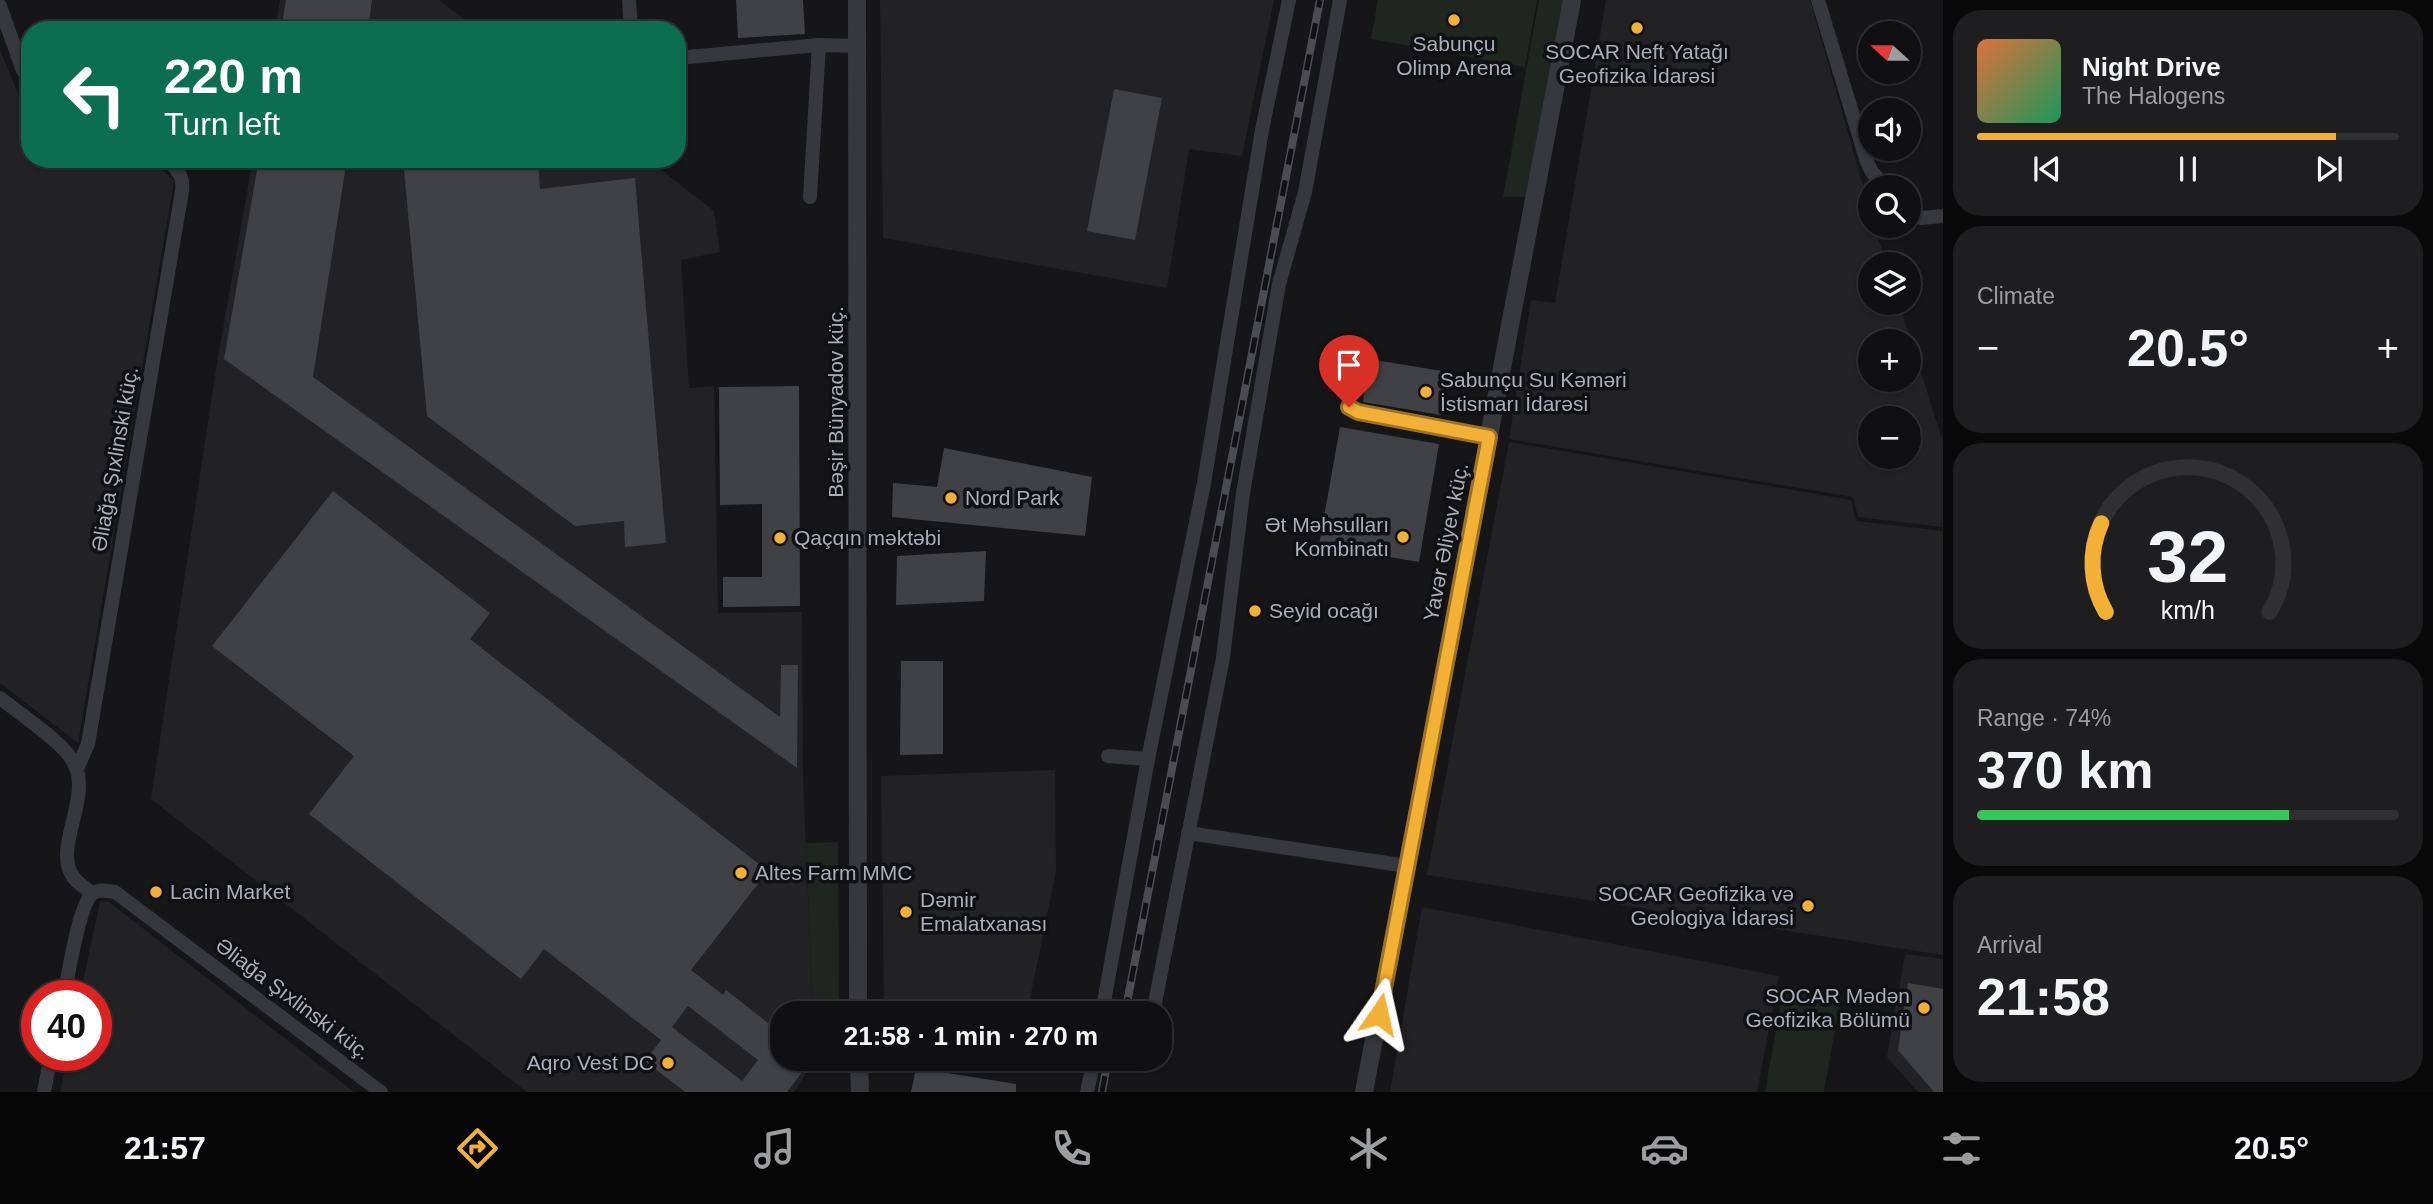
<!DOCTYPE html>
<html lang="en">
<head>
<meta charset="utf-8">
<style>
  body { margin:0; font-family:Helvetica,sans-serif; background:#1e1e20; color:#f1f3f6; height:100vh; display:flex; flex-direction:column; font-size:26px; white-space:nowrap }
  * { box-sizing:border-box; margin:0 }
  p { font-size:23px; color:#9c9d9f }
  .icon { flex:none; width:38px; height:38px; fill:none; stroke:currentColor; stroke-width:2; stroke-linecap:round; stroke-linejoin:round }
  .map { position:relative; flex:1; overflow:hidden }
  .sheet { display:flex; flex-direction:column; gap:10px; padding:10px; background:#09090a; width:490px }
  .sheet>* { flex:none }
  .top-card { position:absolute; left:21px; top:21px; width:665px; height:147px; border-radius:28px; box-shadow:0 2px 5px #0004,0 0 0 2px #303032; background:#0b6e4f; color:#fff; overflow:hidden }
  .needle { width:46px; rotate:291deg }
  .buttons { position:absolute; left:1858px; top:21px; display:grid; gap:14px }
  .buttons a { display:grid; place-items:center; width:63px; height:63px; border-radius:50%; background:#101012; box-shadow:0 2px 5px #0004,0 0 0 2px #303032; font-size:35px }
  .speed { position:absolute; left:21px; top:980px; display:flex; gap:14px; font-size:35px; font-weight:700; text-align:center }
  .speed>* { display:grid; place-content:center; width:91px; height:91px; border-radius:50%; background:#101012; box-shadow:0 2px 5px #0004,0 0 0 2px #303032; line-height:1 }
  .speed .limit { border:10px solid #d22; background:#fff; color:#111 }
  .pin { position:absolute; display:grid; place-items:center; width:60px; height:60px; color:#fff; margin:-72px -30px; border-radius:50% 50% 50% 0; rotate:-45deg; box-shadow:0 0 7px #0007 }
  .pin .icon { rotate:45deg }
  .me { position:absolute; width:77px; margin:-38px; rotate:11deg; stroke-linejoin:round; filter:drop-shadow(0 0 5px #0008) }
  .turn { display:flex; align-items:center; gap:24px; height:147px; padding:0 28px; font-size:32px }
  .turn .icon { width:91px; height:91px; stroke-width:2.5 }
  .turn b { display:block; font-size:49px; line-height:60px }
  .big { font-size:52px; font-weight:800; line-height:1.1 }
  .sheet .card { flex:1; display:flex; flex-direction:column; justify-content:center; gap:10px; min-width:0; padding:0 24px; border-radius:28px; background:#1e1e20 }
  .sheet .dial { align-items:center; gap:0 }
  .dial svg { height:182px; overflow:visible; fill:none; stroke:#303032; stroke-width:7; stroke-linecap:round; text-anchor:middle }
  .dial text { fill:#f1f3f6; stroke:none }
  .song { display:flex; align-items:center; gap:21px }
  .cover { width:84px; height:84px; border-radius:10px; background:linear-gradient(135deg,hsl(20 70% 55%),hsl(150 70% 35%)) }
  .played { height:7px; border-radius:4px; background:linear-gradient(90deg,#f2b134 85%,#303032 85%) }
  .keys { display:flex; justify-content:space-around; direction:ltr }
  .heat { display:flex; justify-content:space-between; align-items:center; font-size:38px; direction:ltr }
  .charge { height:10px; border-radius:5px; background:linear-gradient(90deg,#34c759 74%,#303032 0) }
  .trip { position:absolute; left:770px; top:1001px; width:402px; height:70px; border-radius:28px; background:#101012; box-shadow:0 2px 5px #0004,0 0 0 2px #303032; font-weight:800; line-height:70px; text-align:center }
  .dock { display:flex; height:112px; justify-content:space-around; align-items:center; background:#060607; color:#9c9d9f }
  .dock .icon { width:49px; height:49px }
  .dock .on { color:#f2b134 }
  .dock b { font-size:32px; color:#f1f3f6 }
  main { display:flex; flex:1; min-height:0 }
  .map>svg:first-child { display:block }
  .built { fill:#222225; fill-rule:evenodd }
  .green { fill:#1e261f }
  .building { fill:#404145; fill-rule:evenodd }
  .lines { fill:none; stroke-linecap:round; stroke-linejoin:round }
  .minor { stroke:#37383d; stroke-width:14 }
  .tertiary { stroke:#37383d; stroke-width:18 }
  .rail-casing { stroke:#4a4c52; stroke-width:8 }
  .rail { stroke:#111113; stroke-width:5; stroke-dasharray:16; stroke-linecap:butt }
  .route-casing { stroke:#9d7322; stroke-width:18 }
  .route { stroke:#f2b134; stroke-width:12 }
  .poi-dot { fill:#f2b134; stroke:#111113; stroke-width:2.5 }
  .labels { text-anchor:middle; stroke-width:7; stroke-linejoin:round; paint-order:stroke }
  .poi-label { font-size:21px; fill:#a8adb8; stroke:#111113; text-anchor:start }
  .street-label { font-size:21px; fill:#a8adb8; stroke:#111113 }
</style>
</head>
<body>
<main>
<div class="map">
<svg width="1943" height="1092" viewBox="0 0 1943 1092">
  <rect width="100%" height="100%" fill="#161618"/>
  <g class="built">
    <path d="M280,0H439L478,30H275Z"/>
    <path d="M880,0H1274L1242,156L1189,149L1167,288L883,238Z"/>
    <path d="M1606,0H1810L1871,214V226H1874L1887,264H1871V303H1899L1943,442V527L1858,517L1853,497L1509,439L1531,300L1555,303ZM1871,341H1909V380H1871ZM1871,418H1909V457H1871Z"/>
    <path d="M0,50L24,108L30,109V159H151L174,181L78,743L0,683Z"/>
    <path d="M253,159H647L714,211L720,252L681,260L689,388L714,386L718,613L802,612L803,777L813,1013H782V1059L815,1060L794,1092H527L151,799L217,363Z"/>
    <path d="M1509,442L1851,500L1856,521L1943,531V955L1427,875Z"/>
    <path d="M1055,770L1056,872L1027,1013H903L904,1004L884,1001L881,776Z"/>
    <path d="M100,901L109,902L354,1092H60L68,1055H96V996H80Z"/>
    <path d="M1422,907L1779,976L1757,1092H1390Z"/>
    <path d="M1905,954L1943,959V1092H1918L1887,1057Z"/>
    <path d="M924,1059H1018L1016,1072Z"/>
  </g>
  <g class="green">
    <path d="M1378,0H1537L1525,67L1371,39Z"/>
    <path d="M1539,0H1564L1527,197H1503Z"/>
    <path d="M838,842L839,1010H813L806,843Z"/>
    <path d="M1784,985L1841,996L1824,1092H1765Z"/>
  </g>
  <g class="building">
    <path d="M286,0H372L368,30H281Z"/>
    <path d="M736,0H803L805,34L738,38Z"/>
    <path d="M1114,89L1162,98L1135,240L1087,231Z"/>
    <path d="M259,159H347L313,377L780,717L781,665H798L797,768L224,359Z"/>
    <path d="M403,159H538L540,189L635,178L666,543L625,547L624,521L575,526L427,416Z"/>
    <path d="M1369,359L1448,372L1441,415L1363,402Z"/>
    <path d="M799,386L800,606L723,607V577H762V504L720,505L719,387Z"/>
    <path d="M1340,427L1439,444L1419,562L1319,545Z"/>
    <path d="M944,448L1092,477L1085,536L892,517L893,483L937,487Z"/>
    <path d="M333,491L490,613L470,639L768,871L691,970L723,995L726,990L782,1034V1059H812L787,1092H685L645,1061L661,1040L544,949L521,979L309,814L354,756L212,646ZM688,1006L758,1060L742,1081L672,1027Z"/>
    <path d="M986,551L984,601L896,605L897,556Z"/>
    <path d="M901,661H943V754L900,755Z"/>
    <path d="M1908,983L1943,989V1092H1934L1898,1050Z"/>
    <path d="M916,1068L1016,1084V1092H911Z"/>
  </g>
  <g class="lines">
    <g class="minor">
      <path d="M629,0L631,30"/>
      <path d="M1818,0L1867,162L1872,172L1886,187"/>
      <path d="M0,6L22,68L30,83"/>
      <path d="M677,58L819,45L857,46"/>
      <path d="M810,197L819,45"/>
      <path d="M1909,212L1921,218L1943,216"/>
      <path d="M1353,364L1348,396L1349,407L1358,412L1489,437"/>
      <path d="M0,698C20,714 63,742 74,763C92,797 54,846 72,875C76,883 86,888 92,893"/>
      <path d="M1108,756L1148,759"/>
      <path d="M77,769L88,744L182,191C184,176 177,170 168,159"/>
      <path d="M1188,833L1407,866"/>
      <path d="M64,996C68,977 79,903 93,893C99,889 108,891 115,892L381,1092"/>
      <path d="M1102,1013L1148,759L1204,483L1262,130L1289,0"/>
      <path d="M1153,1013L1223,658L1243,493L1279,284L1305,192L1340,0"/>
      <path d="M44,1092L51,1055"/>
      <path d="M1087,1092L1094,1059"/>
    </g>
    <g class="tertiary">
      <path d="M857,0L858,1013"/>
      <path d="M859,1059L860,1092"/>
      <path d="M1364,1092L1572,0"/>
    </g>
    <defs>
      <g id="rail">
        <path d="M1125,1013L1320,0"/>
        <path d="M1102,1092L1108,1059"/>
      </g>
    </defs>
    <use href="#rail" class="rail-casing"/>
    <use href="#rail" class="rail"/>
  </g>
  <g class="lines">
    <defs>
      <path id="route" d="M1349,407L1358,412L1489,437L1379,1014"/>
    </defs>
    <use href="#route" class="route-casing"/>
    <use href="#route" class="route"/>
  </g>
  <g class="poi-dot">
    <circle cx="1454" cy="20" r="7"/>
    <circle cx="1637" cy="28" r="7"/>
    <circle cx="1426" cy="392" r="7"/>
    <circle cx="951" cy="498" r="7"/>
    <circle cx="1403" cy="537" r="7"/>
    <circle cx="780" cy="538" r="7"/>
    <circle cx="1255" cy="611" r="7"/>
    <circle cx="741" cy="873" r="7"/>
    <circle cx="156" cy="892" r="7"/>
    <circle cx="1808" cy="906" r="7"/>
    <circle cx="906" cy="912" r="7"/>
    <circle cx="1924" cy="1008" r="7"/>
    <circle cx="668" cy="1063" r="7"/>
  </g>
  <g class="labels">
    <g class="poi-label">
      <text x="1454" y="51" text-anchor="middle">Sabunçu<tspan x="1454" dy="24">Olimp Arena</tspan></text>
      <text x="1637" y="59" text-anchor="middle">SOCAR Neft Yatağı<tspan x="1637" dy="24">Geofizika İdarəsi</tspan></text>
      <text x="1440" y="387">Sabunçu Su Kəməri<tspan x="1440" dy="24">İstismarı İdarəsi</tspan></text>
      <text x="965" y="505">Nord Park</text>
      <text x="1389" y="532" text-anchor="end">Ət Məhsulları<tspan x="1389" dy="24">Kombinatı</tspan></text>
      <text x="794" y="545">Qaçqın məktəbi</text>
      <text x="1269" y="618">Seyid ocağı</text>
      <text x="755" y="880">Altes Farm MMC</text>
      <text x="170" y="899">Lacin Market</text>
      <text x="1794" y="901" text-anchor="end">SOCAR Geofizika və<tspan x="1794" dy="24">Geologiya İdarəsi</tspan></text>
      <text x="920" y="907">Dəmir<tspan x="920" dy="24">Emalatxanası</tspan></text>
      <text x="1910" y="1003" text-anchor="end">SOCAR Mədən<tspan x="1910" dy="24">Geofizika Bölümü</tspan></text>
      <text x="654" y="1070" text-anchor="end">Aqro Vest DC</text>
    </g>
    <g class="street-label">
      <text transform="translate(836 402) rotate(-90)" y="7">Bəşir Bünyadov küç.</text>
      <text transform="translate(115 459) rotate(-80)" y="7">Əliağa Şıxlinski küç.</text>
      <text transform="translate(1446 542) rotate(-79)" y="7">Yavər Əliyev küç.</text>
      <text transform="translate(293 999) rotate(37)" y="7">Əliağa Şıxlinski küç.</text>
    </g>
  </g>
</svg>
<div class="buttons">
<a><svg class="needle" viewBox="-14 -14 28 28"><path d="M0-13l5 13h-10z" fill="#e53935"/><path d="M0 13l5-13h-10z" fill="#9c9d9f"/></svg></a>
<a><svg class="icon" aria-label="sound" viewBox="0 0 24 24"><path d="M4 9h4l5-4v14l-5-4H4zM17 9q2 3 0 6"/></svg></a>
<a><svg class="icon" aria-label="search" viewBox="0 0 24 24"><circle cx="10" cy="10" r="6"/><path d="M15 15l6 6"/></svg></a>
<a><svg class="icon" aria-label="layers" viewBox="0 0 24 24"><path d="M12 4l9 5-9 5-9-5zM3 14l9 5 9-5"/></svg></a>
<a>+</a>
<a>−</a>
</div>
<div class="speed"><div class="limit">40</div></div>
<div class="pin" style="left:1349px;top:407px;background:#d93025"><svg class="icon" aria-label="arrive" viewBox="0 0 24 24"><path d="M6 21V4h12l-3 4 3 4H6"/></svg></div>
<svg class="me" style="left:1379px;top:1014px" viewBox="-20 -20 40 40"><path d="M0-17L14 15 0 8-14 15z" fill="#f2b134" stroke="#fff" stroke-width="4"/></svg>
<div class="trip">21:58 · 1 min · 270 m</div>
<div class="top-card">
<div class="turn"><svg class="icon" aria-label="left" viewBox="0 0 24 24"><path d="M17 20v-9H6M10 6l-5 5 5 5"/></svg><div><b>220 m</b>Turn left</div></div>
</div>
</div>
<section class="sheet">
<div class="card">
<div class="song"><i class="cover"></i><div><b>Night Drive</b><p>The Halogens</p></div></div>
<div class="played"></div>
<div class="keys"><svg class="icon" aria-label="previous" viewBox="0 0 24 24"><path d="M18 5L8 12l10 7zM5 5v14"/></svg><svg class="icon" aria-label="pause" viewBox="0 0 24 24"><path d="M8 5v14M16 5v14"/></svg><svg class="icon" aria-label="next" viewBox="0 0 24 24"><path d="M6 5l10 7-10 7zM19 5v14"/></svg></div>
</div>
<div class="card"><p>Climate</p>
<div class="heat"><a>−</a><b class="big">20.5°</b><a>+</a></div>
</div>
<div class="card dial"><svg viewBox="0 0 100 80">
<path d="M14 69A42 42 0 1 1 86 69"/>
<path d="M14 69A42 42 0 0 1 12 30" stroke="#f2b134"/>
<text x="50" y="56" font-size="32" font-weight="700">32</text>
<text x="50" y="72" font-size="11">km/h</text>
</svg></div>
<div class="card"><p>Range · 74%</p><b class="big">370 km</b><div class="charge"></div></div>
<div class="card"><p>Arrival</p><b class="big">21:58</b></div>
</section>
</main>
<nav class="dock">
<b>21:57</b>
<svg class="icon on" aria-label="directions" viewBox="0 0 24 24"><path d="M12 3l9 9-9 9-9-9zM9 14v-3h6M13 9l2 2-2 2"/></svg>
<svg class="icon" aria-label="music" viewBox="0 0 24 24"><path d="M9 18V5l10-2v13"/><circle cx="6" cy="18" r="3"/><circle cx="16" cy="16" r="3"/></svg>
<svg class="icon" aria-label="phone" viewBox="0 0 24 24"><path d="M5 4h4l2 5-3 2q2 4 5 5l2-3 5 2v4C11 20 4 13 5 4z"/></svg>
<svg class="icon" aria-label="climate" viewBox="0 0 24 24"><path d="M12 3v18M4 7l16 10M4 17L20 7"/></svg>
<svg class="icon" aria-label="car" viewBox="0 0 24 24"><path d="M5 17H2v-5l4-1 3-4h7l3 4 3 1v5h-3M9 17h6M6 11h13"/><circle cx="7" cy="17" r="2"/><circle cx="17" cy="17" r="2"/></svg>
<svg class="icon" aria-label="filters" viewBox="0 0 24 24"><path d="M4 7h16M4 17h16"/><circle cx="9" cy="7" r="2"/><circle cx="15" cy="17" r="2"/></svg>
<b>20.5°</b>
</nav>
</body>
</html>
